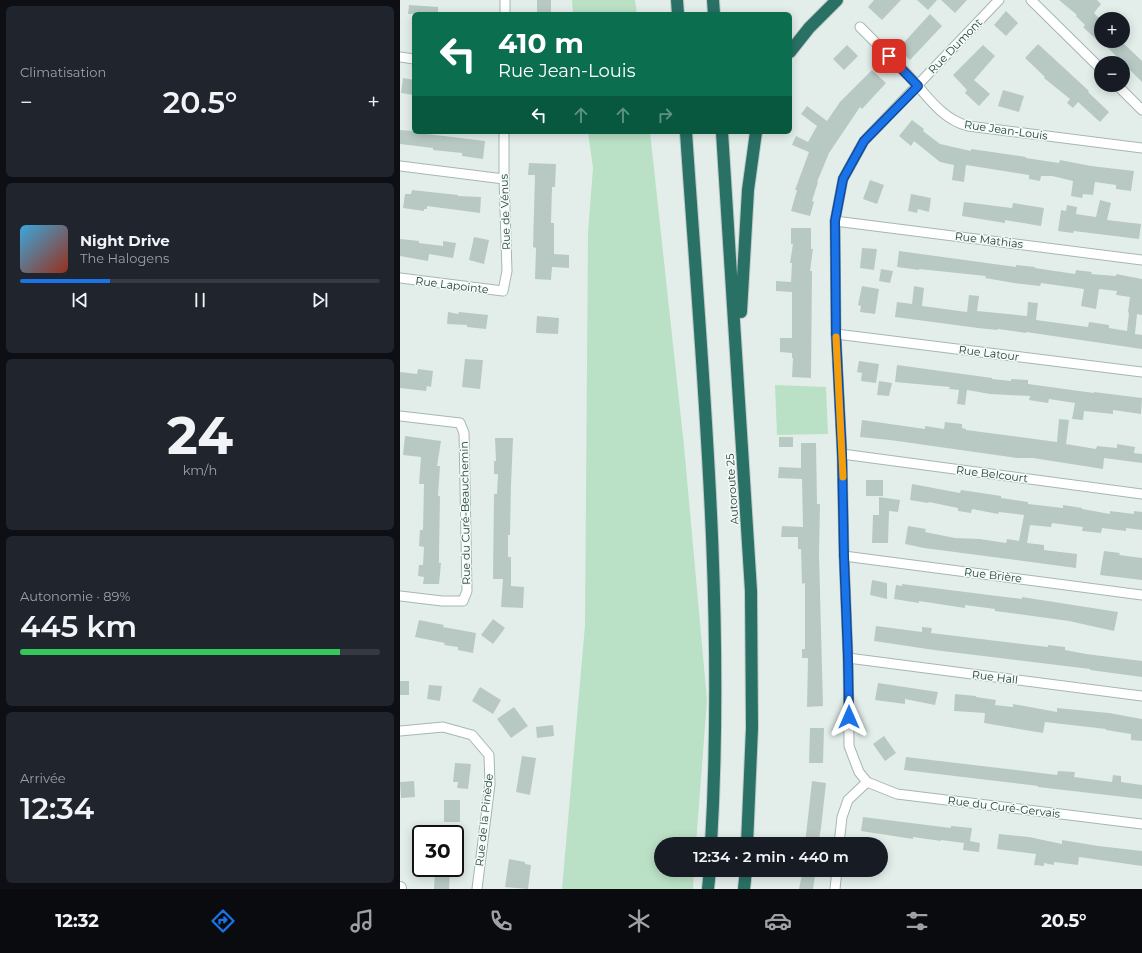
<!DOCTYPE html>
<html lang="fr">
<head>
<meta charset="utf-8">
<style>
  body { margin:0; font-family:Montserrat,sans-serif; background:#20242c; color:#f1f3f6; height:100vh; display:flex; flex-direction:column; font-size:15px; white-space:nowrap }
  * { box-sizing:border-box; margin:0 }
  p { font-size:13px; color:#9ea1a6 }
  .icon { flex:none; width:22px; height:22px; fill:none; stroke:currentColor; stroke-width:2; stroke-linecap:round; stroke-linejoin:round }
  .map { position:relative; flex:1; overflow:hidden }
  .panel { display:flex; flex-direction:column; gap:6px; padding:6px; background:#0d0f14; width:400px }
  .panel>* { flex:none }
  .banner { position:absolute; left:12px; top:12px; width:380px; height:122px; border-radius:6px; box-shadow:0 2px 10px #0003; background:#0b6e4f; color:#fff; overflow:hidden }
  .fabs { position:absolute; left:694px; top:12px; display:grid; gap:8px }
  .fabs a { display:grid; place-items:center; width:36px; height:36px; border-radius:50%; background:#171b24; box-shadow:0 2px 10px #0003; font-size:20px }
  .speed { position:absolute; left:12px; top:825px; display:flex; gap:8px; font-size:20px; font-weight:700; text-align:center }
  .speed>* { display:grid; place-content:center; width:52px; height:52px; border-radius:50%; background:#171b24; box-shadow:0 2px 10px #0003; line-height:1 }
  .speed .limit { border:2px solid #111; border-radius:6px; background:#fff; color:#111 }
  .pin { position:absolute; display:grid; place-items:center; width:34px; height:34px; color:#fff; margin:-17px; border-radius:8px; box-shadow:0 2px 6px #0006 }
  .me { position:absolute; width:44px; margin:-22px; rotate:0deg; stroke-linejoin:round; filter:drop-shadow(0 0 3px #0008) }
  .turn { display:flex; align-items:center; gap:14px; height:84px; padding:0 20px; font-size:18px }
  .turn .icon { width:52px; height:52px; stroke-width:2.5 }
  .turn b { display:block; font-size:28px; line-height:34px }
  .lanes { display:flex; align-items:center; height:38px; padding:0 20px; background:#0003; justify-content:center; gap:20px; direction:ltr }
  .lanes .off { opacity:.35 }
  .big { font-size:30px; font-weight:600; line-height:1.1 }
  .panel .tile { flex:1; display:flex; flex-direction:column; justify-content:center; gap:6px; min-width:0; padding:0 14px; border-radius:6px; background:#20242c }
  .panel .dial { align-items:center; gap:0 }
  .dial b { font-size:52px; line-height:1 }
  .song { display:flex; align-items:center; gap:12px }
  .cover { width:48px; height:48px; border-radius:6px; background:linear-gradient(135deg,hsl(200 70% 55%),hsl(10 70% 35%)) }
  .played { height:4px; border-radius:2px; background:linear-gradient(90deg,#1a73e8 25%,#363941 25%) }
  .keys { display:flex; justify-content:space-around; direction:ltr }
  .heat { display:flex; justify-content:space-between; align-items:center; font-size:22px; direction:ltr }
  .charge { height:6px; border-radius:3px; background:linear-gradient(90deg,#34c759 89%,#363941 0) }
  .trip { position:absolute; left:254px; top:837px; width:234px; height:40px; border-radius:20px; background:#171b24; box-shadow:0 2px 10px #0003; font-weight:600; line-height:40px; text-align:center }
  .menu { display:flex; height:64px; justify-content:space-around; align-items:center; background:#090b0e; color:#9ea1a6 }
  .menu .icon { width:28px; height:28px }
  .menu .active { color:#1a73e8 }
  .menu b { font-size:18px; color:#f1f3f6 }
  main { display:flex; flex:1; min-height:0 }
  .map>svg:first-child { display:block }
  .green { fill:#bae1c6 }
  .building { fill:#b8c9c3 }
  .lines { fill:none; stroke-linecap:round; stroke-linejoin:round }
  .minor-casing { stroke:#a5b7b2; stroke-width:11 }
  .tertiary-casing { stroke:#a5b7b2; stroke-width:14 }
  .motorway-casing { stroke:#c1cac8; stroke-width:14 }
  .minor { stroke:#fff; stroke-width:9 }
  .tertiary { stroke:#fff; stroke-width:12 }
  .motorway { stroke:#297165; stroke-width:12 }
  .route-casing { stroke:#114b97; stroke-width:10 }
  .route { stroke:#1a73e8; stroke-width:7 }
  .slow { stroke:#f59e0b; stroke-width:7 }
  .labels { text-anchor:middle; stroke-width:3; stroke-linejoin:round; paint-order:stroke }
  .street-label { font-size:11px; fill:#21423a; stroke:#f4faf7 }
</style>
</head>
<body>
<main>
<section class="panel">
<div class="tile"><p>Climatisation</p>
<div class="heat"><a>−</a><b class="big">20.5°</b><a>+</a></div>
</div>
<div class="tile">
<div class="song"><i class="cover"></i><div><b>Night Drive</b><p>The Halogens</p></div></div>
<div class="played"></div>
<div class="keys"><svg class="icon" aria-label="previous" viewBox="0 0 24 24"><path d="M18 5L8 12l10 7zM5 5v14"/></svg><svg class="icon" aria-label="pause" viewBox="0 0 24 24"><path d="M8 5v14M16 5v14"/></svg><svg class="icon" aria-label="next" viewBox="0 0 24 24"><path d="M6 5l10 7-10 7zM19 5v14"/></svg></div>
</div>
<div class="tile dial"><b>24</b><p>km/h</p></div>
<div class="tile"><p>Autonomie · 89%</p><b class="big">445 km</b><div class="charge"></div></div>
<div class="tile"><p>Arrivée</p><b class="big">12:34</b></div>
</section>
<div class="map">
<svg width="742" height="889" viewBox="0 0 742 889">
  <rect width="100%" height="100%" fill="#e3eeea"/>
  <g class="green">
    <path d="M172,0H235L237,14H173Z"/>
    <path d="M188,132H250L284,446L307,700L296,844H261V870H294L293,889H162L185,625L188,232L193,168Z"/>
    <path d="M375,385L426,387L428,434L377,435Z"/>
  </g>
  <g class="building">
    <rect x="137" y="0" width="14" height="14"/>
    <path d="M474,0H501L482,20L468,7Z"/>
    <path d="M517,0H537L528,10Z"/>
    <path d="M541,0H567L555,13Z"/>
    <path d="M659,0H697L701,4L694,13L701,20V44L683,27L685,25L676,16L677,15Z"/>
    <path d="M9,5L38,7V14H8Z"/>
    <path d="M606,11L618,23L606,36L594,25Z"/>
    <path d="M530,14L542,26L510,60L498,49Z"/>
    <path d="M713,41H721L742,61V82L707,47Z"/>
    <path d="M638,44L689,91L688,92L709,112L700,122L678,102L673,108L667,103L670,99L644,78L645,77L625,58Z"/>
    <path d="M447,45L458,56L444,70L433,59Z"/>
    <path d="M583,45L595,56L574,80L590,94L579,106L565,93L567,90L553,75Z"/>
    <path d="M472,70L486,83L462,109L460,107L429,153L417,182H418L412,201L414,202L410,216L391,211L397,190H395L409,152L392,145L396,136L408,142L417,126L401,114L407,106L427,121L440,102Z"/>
    <path d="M3,78L14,80V95L1,93Z"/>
    <path d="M603,90L624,96L619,112L598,106Z"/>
    <path d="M512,120L524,129L523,131L540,144L571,151V149L626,157V158L659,163L660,160L691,166L734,171L731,191L716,189V185L695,182L693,195L683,194L682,198L671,196L673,181L652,176H641L640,181L629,179V175L566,165L564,182L552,180L554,165L540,162L514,141L511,146L499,136Z"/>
    <path d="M0,130L27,132V134L85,141L83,159L62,156V153L33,150V148L0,144Z"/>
    <path d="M129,163L156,164L155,187H152L151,223H154V254L169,255V268L152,267L151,280L135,279L136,248L133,247L135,175H128Z"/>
    <path d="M470,180L484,185L477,204L463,199Z"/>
    <path d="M12,190L58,195V196L81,197L80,213L27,206V209H24V211L3,208L5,194H11Z"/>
    <path d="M511,194L531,198L529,212L518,209L517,213L508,211Z"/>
    <path d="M700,200L711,203L707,220L741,224L739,239L674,231L673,233L658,231L661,210L666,211L667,205L677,207L676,214L696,217Z"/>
    <path d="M564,202L612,208L613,203L644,208L641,226L605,220V223L562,216Z"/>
    <path d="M391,228H411V249H413L410,271H412L411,378L392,377L393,358H392V353L380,352V338H392V292L376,291V281L391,282L392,263H390L393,244H391Z"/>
    <path d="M74,237L89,240L84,264L69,260Z"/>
    <path d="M0,239L19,241V243L43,246V241L56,243L53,258L29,254L28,261L0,256Z"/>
    <path d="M462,248L477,249L474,270L460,268Z"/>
    <path d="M499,251L616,267V265L635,267V268L675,274L676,270L692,272L691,274L716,276V274L742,279V315L737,314L735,334L742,335V349L626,332V333L598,329L597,330L578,328L495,317L497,302L512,304L514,286L524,288L522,306L567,312L569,295L579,296L577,311L627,316L628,302L638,303L636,320L688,327L689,322L709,325V328L727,331L729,313L728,312L730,297L716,295L717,291L699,289L696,309L681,306L684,289L641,283L640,286L614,283L585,278L586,276L519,269V270L497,267Z"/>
    <path d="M481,269L493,271L490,283L479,281Z"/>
    <path d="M462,286L479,289L475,314L460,312L461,306L458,305Z"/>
    <path d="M48,312L58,314L59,312L88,315L86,329L67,327V325L47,324Z"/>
    <path d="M137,316L159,318L158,334L136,333Z"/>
    <path d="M65,359L83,360L80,389L62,387Z"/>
    <path d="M459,361L479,364L476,383L461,381L462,373L457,372Z"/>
    <path d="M497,365L592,378V379L611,381V379L628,380V384L694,393V392L742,398L741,414L713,410V414L684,411L683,420L672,419L675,403L649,399L648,403L629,400L630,396L590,394L567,390L565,405L557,404L559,390L549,389L550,387L495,382Z"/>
    <path d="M18,369L33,371L31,387L27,386L26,391L0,388V372L17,374Z"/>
    <path d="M479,381L492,383L489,396L477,395Z"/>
    <path d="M659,419L669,420L666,444L696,449L697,446L717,448V444L735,447L734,453L742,454V463L704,458L703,469L633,458H617L490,440L460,437L462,420L525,429V426L544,429L545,422L562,424V428L566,429V430L657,442Z"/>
    <path d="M5,436L41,441L37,466H40L38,496H40L39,555V563H41L39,584H23L24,577L18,576L19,565H23L24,547L19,546L20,530H23L24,484H19L21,457L3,455Z"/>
    <rect x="379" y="437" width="14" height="10"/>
    <path d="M95,438H113L111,485L110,535H108V557H111V586L124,587L123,608L101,607L103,579H93L94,494H97L98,474H94V461H96Z"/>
    <path d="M401,443H416L417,504H420L419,554L423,706L407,707L408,658H402V649H405V583L402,584L401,549H398V537H381L382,526L403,527L402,479L378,478L379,467L401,468Z"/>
    <rect x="466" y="480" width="17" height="16"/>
    <path d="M512,484L560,493L561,490L588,494L601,496V498L628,502V504L663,508V505L682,508V509L710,514V511L734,514V511L742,512V530L726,528V531L702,528L701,533L682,531L683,527L652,523L651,527L630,525L627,543L644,545V550L677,554L676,568L524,548L505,544L508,526L526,529L525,532L555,538L580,539L606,543L607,539L619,541L624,515L599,512L598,514L572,509L571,513L558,511V508L529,502L528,503L510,500Z"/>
    <path d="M479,497L500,500L498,512L489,511L488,543H472L473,515H479Z"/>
    <path d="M704,551L720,553L719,555L742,558V580L700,575Z"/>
    <path d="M472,580L487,583V599L470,595Z"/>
    <path d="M502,584L597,596L622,599V597L718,612L714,631L669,621L595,611V609L565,605V608L519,601V603L494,599L496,585L502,586Z"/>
    <path d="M93,619L105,628L93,644L81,635Z"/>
    <path d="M19,620L44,625L43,627L76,633L73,653L58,650V647L44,645L45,643L15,637Z"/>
    <path d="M476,626L522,632V627L532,628L531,633L648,647V645L665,647V650L686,654L742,661V677L690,670V669L534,650L474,641Z"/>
    <rect x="0" y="681" width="9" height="14"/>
    <path d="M478,683L538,692L535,705L505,699V704L475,700Z"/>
    <path d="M29,685L42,686L40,701L27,699Z"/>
    <path d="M80,687L101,700L93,714L72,701Z"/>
    <path d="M555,694L576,696V697L596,700L595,705L613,707V704L657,712V708L709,713L742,719V741L731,740V734L706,730V729L645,722L643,733L584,723L585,713L554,711Z"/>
    <path d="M114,707L128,726L111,738L97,719Z"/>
    <path d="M153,725L154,736L137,738L136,727Z"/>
    <path d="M410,728H424L423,763H409Z"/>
    <path d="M484,736L496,753L485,761L473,744Z"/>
    <path d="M122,756L136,758L130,795L116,792Z"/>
    <path d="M506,757L657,775L658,771L675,772L674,777L712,782L713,775L721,776V782L742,785V799L638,787V786L504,770Z"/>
    <path d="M55,763L71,764L68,789L57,788L58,782H53Z"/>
    <path d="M14,781L15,797L1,798L0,782Z"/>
    <path d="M412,781L426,783L421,828L418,844H405Z"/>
    <rect x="44" y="800" width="16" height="22"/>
    <path d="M463,817L551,828V826L572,828L570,841L580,843L579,852L563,850L564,843L541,840V841L513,837V839L461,831Z"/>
    <path d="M599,834L629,837L662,844V840L698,846L742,851V866L679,857L678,865L654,862V865L644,863V866L634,865L636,854L597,849Z"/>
    <path d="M109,859L125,862V864L131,865L128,889L105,887Z"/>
    <path d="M35,869L50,870L49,889H34Z"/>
    <path d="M402,874L415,876L413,889H399Z"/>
  </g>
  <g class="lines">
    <defs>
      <g id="minor">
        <path d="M631,0L701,69"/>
        <path d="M105,14V0"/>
        <path d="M460,27C476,43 492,59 508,75C526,94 541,119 568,126L742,148"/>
        <path d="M0,57L14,59"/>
        <path d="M717,85L742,110"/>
        <path d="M0,166L104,179"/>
        <path d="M435,221L742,260"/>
        <path d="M0,278L103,291L107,271L104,179V132"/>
        <path d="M436,334L742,372"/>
        <path d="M0,416L60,423L64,433L67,591L63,601H42L0,596"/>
        <path d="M442,454L742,494"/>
        <path d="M444,556L742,595"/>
        <path d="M448,658L742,696"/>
        <path d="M0,731L43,727L72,735L89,755L90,784L77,889"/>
        <path d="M467,782L459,772L449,746L448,658L444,556L442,454L436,334L435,221L443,179L464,141L599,0"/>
        <path d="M467,782L497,794L742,824"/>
        <path d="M439,844L442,817L448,800L467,782"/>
        <path d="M435,889L437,870"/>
      </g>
      <path id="tertiary" d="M0,888V889"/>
      <g id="motorway">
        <path d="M277,0L278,14"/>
        <path d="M313,0L314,14"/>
        <path d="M390,52L409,28L437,0"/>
        <path d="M286,132C302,369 325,606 311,844"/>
        <path d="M322,132L351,591L352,728L347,844"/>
        <path d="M341,312L348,190L356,132"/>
        <path d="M308,889L310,870"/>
        <path d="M344,889L346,870"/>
      </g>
    </defs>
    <use href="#minor" class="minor-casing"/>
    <use href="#tertiary" class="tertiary-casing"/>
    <use href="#motorway" class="motorway-casing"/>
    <use href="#minor" class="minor"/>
    <use href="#tertiary" class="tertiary"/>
    <use href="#motorway" class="motorway"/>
  </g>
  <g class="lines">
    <defs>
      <path id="route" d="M449,717L448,658L444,556L442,454L436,334L435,221L443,179L464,141L518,86L489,56"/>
    </defs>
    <use href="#route" class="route-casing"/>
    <use href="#route" class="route"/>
    <path class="slow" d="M436,337L443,477"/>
  </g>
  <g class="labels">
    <g class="street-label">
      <text transform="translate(555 46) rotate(-46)" y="4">Rue Dumont</text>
      <text transform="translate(606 130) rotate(8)" y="4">Rue Jean-Louis</text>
      <text transform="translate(105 212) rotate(-92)" y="4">Rue de Vénus</text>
      <text transform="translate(589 240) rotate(7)" y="4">Rue Mathias</text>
      <text transform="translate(52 285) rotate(7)" y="4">Rue Lapointe</text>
      <text transform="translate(589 353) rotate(7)" y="4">Rue Latour</text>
      <text transform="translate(592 474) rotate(7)" y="4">Rue Belcourt</text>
      <text transform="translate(332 489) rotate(-94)" y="4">Autoroute 25</text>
      <text transform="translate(65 513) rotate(-91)" y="4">Rue du Curé-Beauchemin</text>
      <text transform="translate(593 575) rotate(7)" y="4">Rue Brière</text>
      <text transform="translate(595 677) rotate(7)" y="4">Rue Hall</text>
      <text transform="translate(604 807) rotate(7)" y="4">Rue du Curé-Gervais</text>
      <text transform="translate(84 820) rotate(-84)" y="4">Rue de la Pinède</text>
    </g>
  </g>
</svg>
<div class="fabs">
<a>+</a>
<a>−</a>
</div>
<div class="speed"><div class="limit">30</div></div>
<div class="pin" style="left:489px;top:56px;background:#d93025"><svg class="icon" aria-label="arrive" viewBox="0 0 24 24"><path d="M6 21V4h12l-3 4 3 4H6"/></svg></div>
<svg class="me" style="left:449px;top:717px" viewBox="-20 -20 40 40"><path d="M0-17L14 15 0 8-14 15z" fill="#1a73e8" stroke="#fff" stroke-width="4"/></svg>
<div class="trip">12:34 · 2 min · 440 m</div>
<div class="banner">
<div class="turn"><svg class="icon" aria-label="left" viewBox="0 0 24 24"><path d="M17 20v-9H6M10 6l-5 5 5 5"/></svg><div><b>410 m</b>Rue Jean-Louis</div></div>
<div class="lanes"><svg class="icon" aria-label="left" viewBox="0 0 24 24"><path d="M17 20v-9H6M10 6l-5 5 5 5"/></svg><svg class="icon off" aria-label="ahead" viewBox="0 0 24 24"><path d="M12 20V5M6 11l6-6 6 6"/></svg><svg class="icon off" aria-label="ahead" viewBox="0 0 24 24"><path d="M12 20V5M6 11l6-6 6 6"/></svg><svg class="icon off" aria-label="right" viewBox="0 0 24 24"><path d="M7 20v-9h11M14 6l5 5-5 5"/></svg></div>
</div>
</div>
</main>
<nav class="menu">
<b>12:32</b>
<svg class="icon active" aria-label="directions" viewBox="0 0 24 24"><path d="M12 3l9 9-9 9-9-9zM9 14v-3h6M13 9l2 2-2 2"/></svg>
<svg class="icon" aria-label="music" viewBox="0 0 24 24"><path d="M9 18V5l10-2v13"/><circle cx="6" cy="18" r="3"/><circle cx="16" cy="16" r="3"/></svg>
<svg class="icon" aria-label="phone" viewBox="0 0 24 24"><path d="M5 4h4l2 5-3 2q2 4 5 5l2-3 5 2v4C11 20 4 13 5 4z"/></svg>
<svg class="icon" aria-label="climate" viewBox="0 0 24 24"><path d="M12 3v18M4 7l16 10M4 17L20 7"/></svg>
<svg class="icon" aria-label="car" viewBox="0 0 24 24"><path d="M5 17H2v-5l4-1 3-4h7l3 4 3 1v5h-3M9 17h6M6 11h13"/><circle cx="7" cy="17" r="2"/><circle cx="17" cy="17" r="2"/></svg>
<svg class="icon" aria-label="filters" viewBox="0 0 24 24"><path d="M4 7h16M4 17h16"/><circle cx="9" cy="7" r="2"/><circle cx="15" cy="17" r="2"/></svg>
<b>20.5°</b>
</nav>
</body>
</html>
